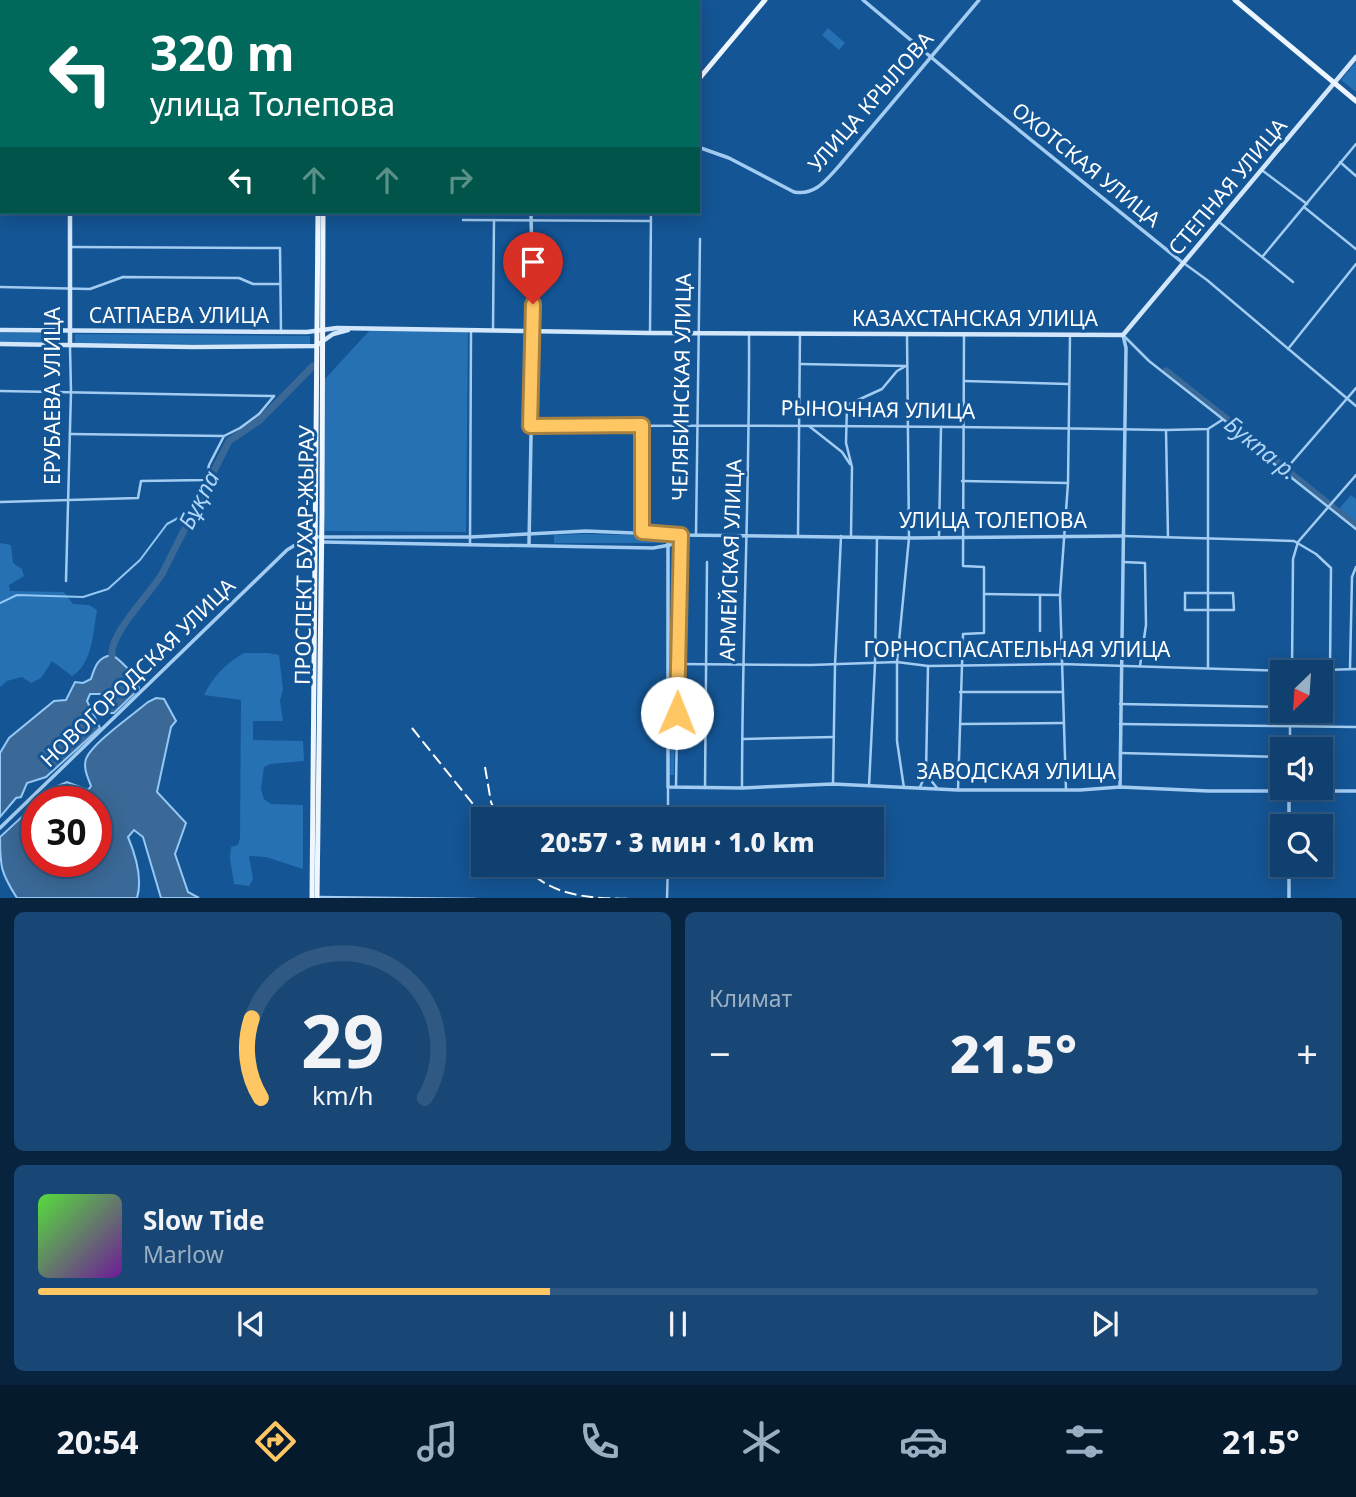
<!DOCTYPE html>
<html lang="ru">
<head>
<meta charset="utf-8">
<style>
  body { margin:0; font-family:"Noto Sans",sans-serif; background:#184775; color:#f1f3f6; height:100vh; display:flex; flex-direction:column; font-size:26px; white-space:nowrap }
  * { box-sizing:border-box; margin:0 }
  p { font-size:23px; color:#9bafc3 }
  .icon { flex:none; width:38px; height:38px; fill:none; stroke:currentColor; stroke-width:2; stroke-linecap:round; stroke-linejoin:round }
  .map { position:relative; height:898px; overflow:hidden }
  .drawer { display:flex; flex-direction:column; gap:14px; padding:14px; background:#08233e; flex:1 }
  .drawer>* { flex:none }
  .guide { position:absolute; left:0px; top:0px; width:700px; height:214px; box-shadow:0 4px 18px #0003,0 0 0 2px #2f5983; background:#00695c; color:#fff; overflow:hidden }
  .needle { width:46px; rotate:205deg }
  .tools { position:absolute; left:1270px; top:660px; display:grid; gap:14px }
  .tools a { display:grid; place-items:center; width:63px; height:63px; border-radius:0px; background:#0f4070; box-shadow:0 4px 18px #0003,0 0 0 2px #2f5983; font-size:35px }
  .speed { position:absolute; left:21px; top:786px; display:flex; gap:14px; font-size:35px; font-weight:700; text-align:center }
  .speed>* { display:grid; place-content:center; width:91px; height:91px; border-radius:50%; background:#0f4070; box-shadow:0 4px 18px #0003,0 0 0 2px #2f5983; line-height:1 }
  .speed .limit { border:10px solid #d22; background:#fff; color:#111 }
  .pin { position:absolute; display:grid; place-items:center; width:60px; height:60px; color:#fff; margin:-72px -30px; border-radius:50% 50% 50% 0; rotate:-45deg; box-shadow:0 0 7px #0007 }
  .pin .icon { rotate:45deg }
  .me { position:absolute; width:77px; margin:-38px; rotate:1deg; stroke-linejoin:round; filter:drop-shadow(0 0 5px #0008) }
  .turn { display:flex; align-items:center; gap:24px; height:147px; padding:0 35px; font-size:32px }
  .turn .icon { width:91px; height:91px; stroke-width:2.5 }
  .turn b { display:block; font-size:49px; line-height:60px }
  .lanes { display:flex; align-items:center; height:66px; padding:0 35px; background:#0003; justify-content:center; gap:35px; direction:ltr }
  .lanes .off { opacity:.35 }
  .big { font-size:52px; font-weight:800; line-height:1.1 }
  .drawer .tile { flex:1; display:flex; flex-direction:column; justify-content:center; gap:10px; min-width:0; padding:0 24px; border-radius:10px; background:#184775 }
  .drawer .dial { align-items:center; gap:0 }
  .dial svg { height:182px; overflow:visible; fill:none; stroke:#2f5983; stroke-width:7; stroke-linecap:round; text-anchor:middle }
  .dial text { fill:#f1f3f6; stroke:none }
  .song { display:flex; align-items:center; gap:21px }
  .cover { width:84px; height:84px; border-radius:10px; background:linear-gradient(135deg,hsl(110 70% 55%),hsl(280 70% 35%)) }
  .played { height:7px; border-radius:4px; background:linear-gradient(90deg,#ffc764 40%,#2f5983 40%) }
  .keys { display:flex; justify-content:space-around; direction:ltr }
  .heat { display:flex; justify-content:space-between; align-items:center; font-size:38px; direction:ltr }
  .drawer .tiles { flex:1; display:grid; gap:14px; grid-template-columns:1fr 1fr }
  .tile:last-child { grid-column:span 2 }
  .trip { position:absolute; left:471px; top:807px; width:413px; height:70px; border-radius:0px; background:#0f4070; box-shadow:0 4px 18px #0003,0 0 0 2px #2f5983; font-weight:800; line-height:70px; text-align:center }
  .dock { display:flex; height:112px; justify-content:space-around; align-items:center; background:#061a2d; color:#9bafc3 }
  .dock .icon { width:49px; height:49px }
  .dock .active { color:#ffc764 }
  .dock b { font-size:32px; color:#f1f3f6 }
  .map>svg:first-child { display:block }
  .green { fill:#2670b4 }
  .water { fill:#3a6997; stroke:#95c8f5; stroke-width:2 }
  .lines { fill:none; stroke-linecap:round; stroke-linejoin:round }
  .stream { stroke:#95c8f5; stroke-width:2 }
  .river { stroke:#3a6997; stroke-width:7 }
  .minor { stroke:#a3ccf2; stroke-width:2.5 }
  .tertiary { stroke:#a3ccf2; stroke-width:3.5 }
  .secondary { stroke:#d2e7fc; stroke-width:4.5 }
  .primary { stroke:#eef6ff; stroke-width:5 }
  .rail { stroke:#fff; stroke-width:2; stroke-dasharray:12 5; stroke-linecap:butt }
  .route-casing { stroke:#a68141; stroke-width:18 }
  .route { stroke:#ffc764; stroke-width:12 }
  .labels { text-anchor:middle; stroke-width:6; stroke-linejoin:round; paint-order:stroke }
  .street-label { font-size:21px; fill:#fff; stroke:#145595 }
  .water-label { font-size:23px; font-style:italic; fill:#afd6f9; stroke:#145595 }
</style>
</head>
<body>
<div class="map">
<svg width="1356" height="899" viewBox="0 0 1356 899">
  <rect width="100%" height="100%" fill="#145595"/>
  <g class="green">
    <path d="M444,0H643L444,2Z"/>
    <path d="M828,28L845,43L839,50L822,35Z"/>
    <path d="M1356,62V92L1341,80Z"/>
    <path d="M370,330L468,331L466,532L325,531L324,380Z"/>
    <rect x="0" y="333" width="60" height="9"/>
    <path d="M75,334L310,336V345L75,343Z"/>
    <path d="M1351,495L1356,499V523L1339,509Z"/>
    <path d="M584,534L666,536V543H554V535Z"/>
    <path d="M0,543L11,545L13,563L22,569L24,576L9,585L10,591L64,592L73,604L89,605L97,610C93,631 93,664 72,676L52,661L41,678L31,683L22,677L7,681L0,687Z"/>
    <path d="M674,549H677L675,661H672Z"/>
    <path d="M244,653H268L279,655L283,689L280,701L283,721H253V740L303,741L304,761L270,764L264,767L261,789L264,799L271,804L303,805V869L266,857L249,856L253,879L249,886L234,884L230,859L231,847L238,845L240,838L241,700L204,695C212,678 227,662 244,653Z"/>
    <path d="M672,668H676L674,775H670Z"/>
  </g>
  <g class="water">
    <path d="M112,655C120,659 128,670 136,676L139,689L114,713H110L102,694H90L87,701L100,728L46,777L27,783L21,797L16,798L0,817V753L9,738L54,701L66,700L75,682L83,683L91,679C95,666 98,657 112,655Z"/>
    <path d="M156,698L164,699L176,721L171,727L157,792L186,823L175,854L188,892L199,898H161L143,837L134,830L128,837C136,856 143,878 137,898H17C1,873 0,867 0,837L37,803V861H96V802L39,801L55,787L67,782L88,790L91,786C88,778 83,768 86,759C92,743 134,714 148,702Z"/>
  </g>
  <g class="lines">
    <path class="stream" d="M0,603L17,595L83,597L108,589L140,560L167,524L180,517H193"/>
    <g class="river">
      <path d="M1166,371L1252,439L1295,477L1356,526"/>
      <path d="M112,655C110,633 150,594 162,574L229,441L260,420L313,366"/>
    </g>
    <g class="minor">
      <path d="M190,2V0"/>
      <path d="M564,2V0"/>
      <path d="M653,2L654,0"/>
      <path d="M1340,162L1356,176"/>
      <path d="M1263,171L1307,204"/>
      <path d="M1304,207L1356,249"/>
      <path d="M0,211H2"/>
      <path d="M42,212L316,214"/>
      <path d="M463,220L650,221"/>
      <path d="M1219,222L1293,282"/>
      <path d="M71,247L280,248L281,332"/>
      <path d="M1263,256L1356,144"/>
      <path d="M1185,264L1207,280L1356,406"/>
      <path d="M0,287L90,289L123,277L239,278L253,284H280"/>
      <path d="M493,330L494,220"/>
      <path d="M650,333L651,212"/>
      <path d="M1123,335L1149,361L1238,431L1268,459L1356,529"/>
      <path d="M1288,349L1356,264"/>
      <path d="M800,364L906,366L897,371L882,389L847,405L846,443L852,467L851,536"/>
      <path d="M964,381L1068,384"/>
      <path d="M0,391L274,396"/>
      <path d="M642,425V532"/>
      <path d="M532,426C744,425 955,426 1166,430L1208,429L1222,420"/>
      <path d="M809,426L842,452L850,464"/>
      <path d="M1166,430L1168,537"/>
      <path d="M70,434L224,436"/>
      <path d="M1287,468L1356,388"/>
      <path d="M962,481L1068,483"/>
      <path d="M0,502L138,498L141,481L206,480L209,465L224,436L240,428L259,414L274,396"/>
      <path d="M696,535L700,239"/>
      <path d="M798,536L800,333"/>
      <path d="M939,536L941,427"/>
      <path d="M1123,536L1294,541L1316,554L1331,568L1330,669"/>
      <path d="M470,544L471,330"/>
      <path d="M1123,562L1145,563L1146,625L1140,666"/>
      <path d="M66,581L71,391L70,347"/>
      <path d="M1185,593H1233L1234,610H1185Z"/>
      <path d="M984,594L1058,595"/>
      <path d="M1040,596V631"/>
      <path d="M678,664L811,665L897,662L928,666L1061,664L1292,671L1356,669"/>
      <path d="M928,666L926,774L937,788"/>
      <path d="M1208,667V429"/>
      <path d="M1350,668L1352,577L1356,567"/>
      <path d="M1292,669L1293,559L1298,542L1356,475"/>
      <path d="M960,692H1062"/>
      <path d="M1120,704L1283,707"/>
      <path d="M961,724L1063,723"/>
      <path d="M1120,724L1356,727"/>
      <path d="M743,739L834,737"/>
      <path d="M1290,749V710"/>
      <path d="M1120,753L1283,757"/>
      <path d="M833,784L835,665L841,536"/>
      <path d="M869,786L875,664L877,537"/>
      <path d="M668,787V819"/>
      <path d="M676,787L680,538"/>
      <path d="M920,787L926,774"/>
      <path d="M705,788L707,562"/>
      <path d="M742,788C742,636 750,485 749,333"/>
      <path d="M904,788L897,741V662L909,538L907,334"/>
      <path d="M958,790L963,634L984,633V567L963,566L964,335"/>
      <path d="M1066,790L1060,595L1068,483L1070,336"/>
      <path d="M318,897L475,899"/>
      <path d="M667,899L668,864"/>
    </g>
    <g class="tertiary">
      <path d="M863,0L988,105L1183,263"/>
      <path d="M698,147L729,158L794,192C815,196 826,180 839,166L979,0"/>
      <path d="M668,534V787L742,788L833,784L958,790H1080L1120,787L1208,791H1356"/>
      <path d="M322,542L653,548L670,545L686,536"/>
      <path d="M529,544L533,331L531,212"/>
      <path d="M1120,787L1126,348L1123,335"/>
      <path d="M1289,826V791"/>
      <path d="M0,828L287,550L308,537H470L586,531L681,535L909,538L1123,536"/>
      <path d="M1289,899V864"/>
    </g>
    <g class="secondary">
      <path d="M438,2V0"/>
      <path d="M0,75H2"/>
      <path d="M0,82H2"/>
      <path d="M0,330L307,332L337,328L650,333L1123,335L1356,57"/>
      <path d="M0,344L193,347L316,346L333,334L348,330"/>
      <path d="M70,345V212"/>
    </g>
    <g class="primary">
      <path d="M1235,0L1356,101"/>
      <path d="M319,2V0"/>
      <path d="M327,2V0"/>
      <path d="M698,80L765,0"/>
      <path d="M312,899L318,212"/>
      <path d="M317,899L322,515L323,212"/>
    </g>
    <g class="rail">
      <path d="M623,2L625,0"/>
      <path d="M412,728L485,819"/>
      <path d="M485,767L491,802L498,819"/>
      <path d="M523,864C551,899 594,898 635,899"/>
      <path d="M889,899H905"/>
    </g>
  </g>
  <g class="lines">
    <defs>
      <path id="route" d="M533,304L530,426L642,425V532L681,535L677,713"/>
    </defs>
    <use href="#route" class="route-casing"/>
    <use href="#route" class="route"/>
  </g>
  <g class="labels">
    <g class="street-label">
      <text transform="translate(871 102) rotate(-49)" y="7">УЛИЦА КРЫЛОВА</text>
      <text transform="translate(1086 165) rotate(39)" y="7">ОХОТСКАЯ УЛИЦА</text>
      <text transform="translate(1228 187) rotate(-50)" y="7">СТЕПНАЯ УЛИЦА</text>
      <text x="179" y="323">САТПАЕВА УЛИЦА</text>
      <text x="975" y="326">КАЗАХСТАНСКАЯ УЛИЦА</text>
      <text transform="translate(682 387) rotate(-89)" y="7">ЧЕЛЯБИНСКАЯ УЛИЦА</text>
      <text transform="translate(53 396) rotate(-90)" y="7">ЕРУБАЕВА УЛИЦА</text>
      <text transform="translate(878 410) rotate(1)" y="7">РЫНОЧНАЯ УЛИЦА</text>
      <text x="993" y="528">УЛИЦА ТОЛЕПОВА</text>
      <text transform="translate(305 555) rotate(-89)" y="7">ПРОСПЕКТ БУХАР-ЖЫРАУ</text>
      <text transform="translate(731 560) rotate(-88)" y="7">АРМЕЙСКАЯ УЛИЦА</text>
      <text x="1017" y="657">ГОРНОСПАСАТЕЛЬНАЯ УЛИЦА</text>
      <text transform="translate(138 673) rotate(-44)" y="7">НОВОГОРОДСКАЯ УЛИЦА</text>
      <text x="1016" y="779">ЗАВОДСКАЯ УЛИЦА</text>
    </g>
    <g class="water-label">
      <text transform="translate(1261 448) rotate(39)" y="8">Букпа р.</text>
      <text transform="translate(199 500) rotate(-63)" y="8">Бұқпа</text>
    </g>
  </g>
</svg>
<div class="tools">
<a><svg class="needle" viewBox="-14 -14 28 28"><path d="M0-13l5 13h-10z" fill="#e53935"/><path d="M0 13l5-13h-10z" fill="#9bafc3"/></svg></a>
<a><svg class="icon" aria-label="sound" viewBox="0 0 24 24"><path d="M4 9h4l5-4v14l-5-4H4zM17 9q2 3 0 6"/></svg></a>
<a><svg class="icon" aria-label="search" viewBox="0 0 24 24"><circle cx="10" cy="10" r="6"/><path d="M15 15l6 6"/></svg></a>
</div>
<div class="speed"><div class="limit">30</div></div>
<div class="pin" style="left:533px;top:304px;background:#d93025"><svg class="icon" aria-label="arrive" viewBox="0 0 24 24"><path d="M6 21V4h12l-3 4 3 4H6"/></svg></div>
<svg class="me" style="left:677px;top:713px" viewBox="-20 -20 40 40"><circle r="19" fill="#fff"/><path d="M0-13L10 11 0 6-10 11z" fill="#ffc764"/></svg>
<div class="trip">20:57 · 3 мин · 1.0 km</div>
<div class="guide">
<div class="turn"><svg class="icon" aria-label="left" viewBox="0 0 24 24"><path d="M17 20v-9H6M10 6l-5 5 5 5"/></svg><div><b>320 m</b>улица Толепова</div></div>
<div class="lanes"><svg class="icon" aria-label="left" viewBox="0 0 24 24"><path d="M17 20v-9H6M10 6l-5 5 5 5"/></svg><svg class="icon off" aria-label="ahead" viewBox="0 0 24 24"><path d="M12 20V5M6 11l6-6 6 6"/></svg><svg class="icon off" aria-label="ahead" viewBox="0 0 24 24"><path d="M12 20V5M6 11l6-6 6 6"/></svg><svg class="icon off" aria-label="right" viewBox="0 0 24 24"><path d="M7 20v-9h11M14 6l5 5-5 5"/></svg></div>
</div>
</div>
<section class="drawer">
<div class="tiles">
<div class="tile dial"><svg viewBox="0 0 100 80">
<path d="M14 69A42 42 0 1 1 86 69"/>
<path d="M14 69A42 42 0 0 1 10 34" stroke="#ffc764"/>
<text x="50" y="56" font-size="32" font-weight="700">29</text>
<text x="50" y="72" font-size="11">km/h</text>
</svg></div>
<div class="tile"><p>Климат</p>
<div class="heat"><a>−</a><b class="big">21.5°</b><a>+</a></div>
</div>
<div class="tile">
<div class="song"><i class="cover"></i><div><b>Slow Tide</b><p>Marlow</p></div></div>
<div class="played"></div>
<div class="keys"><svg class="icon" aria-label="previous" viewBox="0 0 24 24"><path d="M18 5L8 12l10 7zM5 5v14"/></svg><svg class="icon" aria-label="pause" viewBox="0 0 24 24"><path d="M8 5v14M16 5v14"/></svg><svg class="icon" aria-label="next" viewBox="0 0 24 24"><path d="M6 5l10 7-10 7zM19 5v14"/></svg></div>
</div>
</div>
</section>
<nav class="dock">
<b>20:54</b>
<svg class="icon active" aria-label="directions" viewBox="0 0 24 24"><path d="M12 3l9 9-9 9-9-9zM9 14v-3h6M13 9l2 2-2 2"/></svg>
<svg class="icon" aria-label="music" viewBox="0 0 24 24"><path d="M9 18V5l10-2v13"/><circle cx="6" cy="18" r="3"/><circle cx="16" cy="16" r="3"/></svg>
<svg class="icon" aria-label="phone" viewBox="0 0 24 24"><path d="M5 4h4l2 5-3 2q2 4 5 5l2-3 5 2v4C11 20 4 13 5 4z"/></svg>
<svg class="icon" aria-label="climate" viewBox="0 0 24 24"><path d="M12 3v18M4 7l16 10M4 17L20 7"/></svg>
<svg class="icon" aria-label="car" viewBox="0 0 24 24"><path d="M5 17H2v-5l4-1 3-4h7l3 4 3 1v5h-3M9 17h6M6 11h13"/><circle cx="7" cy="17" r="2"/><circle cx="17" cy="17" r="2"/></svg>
<svg class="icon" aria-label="filters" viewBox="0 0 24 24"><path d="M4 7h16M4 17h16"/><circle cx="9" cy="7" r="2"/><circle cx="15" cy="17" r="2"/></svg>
<b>21.5°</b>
</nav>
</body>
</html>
